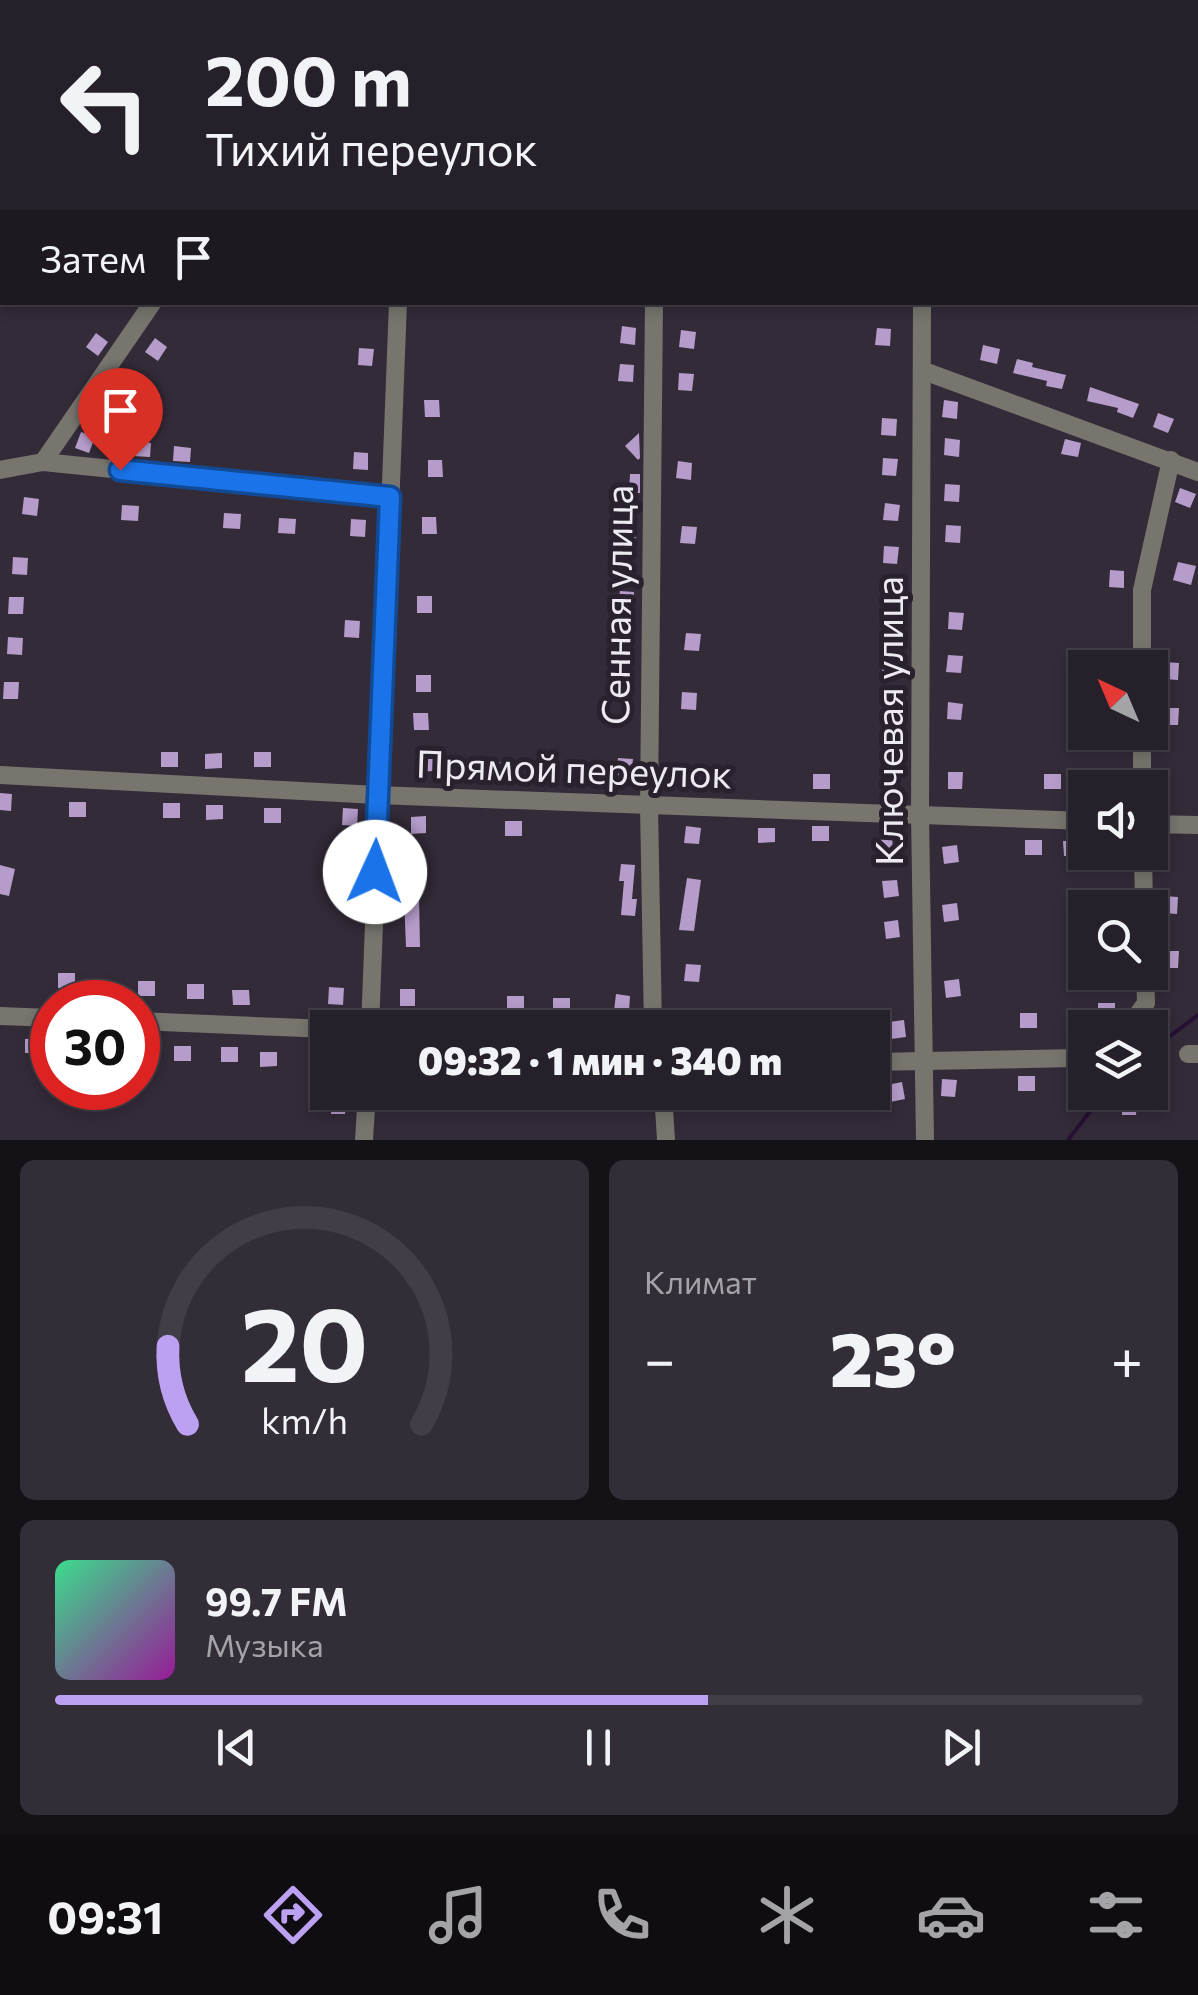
<!DOCTYPE html>
<html lang="ru">
<head>
<meta charset="utf-8">
<style>
  body { margin:0; font-family:Commissioner,sans-serif; background:#322d36; color:#f1f3f6; height:100vh; display:flex; flex-direction:column; font-size:38px; white-space:nowrap }
  * { box-sizing:border-box; margin:0 }
  p { font-size:32px; color:#a4a3a8 }
  .icon { flex:none; width:55px; height:55px; fill:none; stroke:currentColor; stroke-width:2; stroke-linecap:round; stroke-linejoin:round }
  .map { position:relative; height:1140px; overflow:hidden }
  .sheet { display:flex; flex-direction:column; gap:20px; padding:20px; background:#151217; flex:1 }
  .sheet>* { flex:none }
  .top-card { position:absolute; left:0px; top:0px; width:1200px; height:305px; box-shadow:0 5px 15px #0003,0 0 0 2px #423e47; background:#26202a; color:#f1f3f6; overflow:hidden }
  .needle { width:65px; rotate:316deg }
  .buttons { position:absolute; left:1068px; top:650px; display:grid; gap:20px }
  .buttons a { display:grid; place-items:center; width:100px; height:100px; border-radius:0px; background:#26202a; box-shadow:0 5px 15px #0003,0 0 0 2px #423e47; font-size:50px }
  .speed { position:absolute; left:30px; top:980px; display:flex; gap:20px; font-size:50px; font-weight:700; text-align:center }
  .speed>* { display:grid; place-content:center; width:130px; height:130px; border-radius:50%; background:#26202a; box-shadow:0 5px 15px #0003,0 0 0 2px #423e47; line-height:1 }
  .speed .limit { border:15px solid #d22; background:#fff; color:#111 }
  .pin { position:absolute; display:grid; place-items:center; width:85px; height:85px; color:#fff; margin:-102px -42px; border-radius:50% 50% 50% 0; rotate:-45deg; box-shadow:0 0 10px #0007 }
  .pin .icon { rotate:45deg }
  .me { position:absolute; width:110px; margin:-55px; rotate:2deg; stroke-linejoin:round; filter:drop-shadow(0 0 8px #0008) }
  .turn { display:flex; align-items:center; gap:35px; height:210px; padding:0 40px; font-size:45px }
  .turn .icon { width:130px; height:130px; stroke-width:2.5 }
  .turn b { display:block; font-size:70px; line-height:85px }
  .then { display:flex; align-items:center; height:95px; padding:0 40px; background:#0003; gap:20px; font-size:38px }
  .big { font-size:75px; font-weight:800; line-height:1.1 }
  .sheet .card { flex:1; display:flex; flex-direction:column; justify-content:center; gap:15px; min-width:0; padding:0 35px; border-radius:15px; background:#322d36 }
  .sheet .dial { align-items:center; gap:0 }
  .dial svg { height:260px; overflow:visible; fill:none; stroke:#423e47; stroke-width:7; stroke-linecap:round; text-anchor:middle }
  .dial text { fill:#f1f3f6; stroke:none }
  .song { display:flex; align-items:center; gap:30px }
  .cover { width:120px; height:120px; border-radius:15px; background:linear-gradient(135deg,hsl(150 70% 55%),hsl(300 70% 35%)) }
  .played { height:10px; border-radius:5px; background:linear-gradient(90deg,#bca0f2 60%,#423e47 60%) }
  .keys { display:flex; justify-content:space-around; direction:ltr }
  .heat { display:flex; justify-content:space-between; align-items:center; font-size:55px; direction:ltr }
  .sheet .tiles { flex:1; display:grid; gap:20px; grid-template-columns:1fr 1fr }
  .card:last-child { grid-column:span 2 }
  .trip { position:absolute; left:310px; top:1010px; width:580px; height:100px; border-radius:0px; background:#26202a; box-shadow:0 5px 15px #0003,0 0 0 2px #423e47; font-weight:800; line-height:100px; text-align:center }
  .dock { display:flex; height:160px; justify-content:space-around; align-items:center; background:#0f0d11; color:#a4a3a8 }
  .dock .icon { width:70px; height:70px }
  .dock .selected { color:#bca0f2 }
  .dock b { font-size:45px; color:#f1f3f6 }
  .map>svg:first-child { display:block }
  .lines { fill:none; stroke-linecap:round; stroke-linejoin:round }
  .stream { stroke:#261034; stroke-width:4 }
  .river { stroke:#261034; stroke-width:22 }
  .building { fill:#b59cca }
  .minor { stroke:#77756e; stroke-width:18 }
  .route-casing { stroke:#114b97; stroke-width:25 }
  .route { stroke:#1a73e8; stroke-width:18 }
  .labels { text-anchor:middle; stroke-width:10; stroke-linejoin:round; paint-order:stroke }
  .street-label { font-size:38px; fill:#eeeaf2; stroke:#29222e }
</style>
</head>
<body>
<div class="map">
<svg width="1198" height="1140" viewBox="0 0 1198 1140">
  <rect width="100%" height="100%" fill="#332b38"/>
  <g class="lines">
    <g class="stream">
      <path d="M1150,1051L1198,1015"/>
      <path d="M1068,1140L1105,1092"/>
    </g>
    <g class="river">
      <path d="M266,2L271,0"/>
      <path d="M0,254L2,251"/>
    </g>
  </g>
  <g class="building">
    <path d="M622,326L636,328L635,345L620,343Z"/>
    <path d="M877,328L891,329L890,346L875,345Z"/>
    <path d="M681,330L696,332L694,349L679,347Z"/>
    <path d="M96,333L108,342L98,356L86,347Z"/>
    <path d="M155,338L167,347L158,361L145,352Z"/>
    <path d="M983,345L1000,349L997,364L980,360Z"/>
    <path d="M359,348L374,349L372,366L358,365Z"/>
    <path d="M1017,359L1033,363L1032,367L1066,375L1062,389L1046,386L1047,381L1013,373Z"/>
    <path d="M620,364L634,365L633,382L618,381Z"/>
    <path d="M679,373L694,374L692,391L678,390Z"/>
    <path d="M1090,387L1139,404L1133,418L1117,412L1118,408L1087,401Z"/>
    <path d="M424,400H439L440,417H425Z"/>
    <path d="M944,400L958,402L957,419L942,417Z"/>
    <path d="M1158,413L1174,419L1168,433L1153,427Z"/>
    <path d="M882,418L897,419L896,436L881,435Z"/>
    <path d="M81,432L95,437L89,453L75,448Z"/>
    <path d="M639,433L640,458L638,460L625,446Z"/>
    <path d="M945,438L960,440L959,457L944,455Z"/>
    <path d="M1065,439L1081,443L1078,457L1061,454Z"/>
    <path d="M134,441L151,443L150,457L133,456Z"/>
    <path d="M174,446L191,448L190,462L173,461Z"/>
    <path d="M354,452L368,453V470L353,469Z"/>
    <path d="M883,458L898,459L896,476L882,475Z"/>
    <path d="M428,460H442L443,477H428Z"/>
    <path d="M678,461L692,463L691,480L676,478Z"/>
    <path d="M630,474H640V493H629Z"/>
    <path d="M945,484L960,485L959,502L944,501Z"/>
    <path d="M1180,488L1196,494L1190,508L1175,502Z"/>
    <path d="M24,497L39,499L37,516L22,514Z"/>
    <path d="M885,503L900,505L898,521L883,520Z"/>
    <path d="M122,505L139,506L138,521L121,520Z"/>
    <path d="M224,513L241,514L240,529L223,528Z"/>
    <path d="M422,517H436L437,534H422Z"/>
    <path d="M279,518L296,519L295,534L278,533Z"/>
    <path d="M351,519L366,520L365,537L350,536Z"/>
    <path d="M946,525L961,526L960,543L945,542Z"/>
    <path d="M682,526L697,527L695,544L680,543Z"/>
    <path d="M621,532L636,534L634,550L619,549Z"/>
    <path d="M884,546L899,547L897,564L883,563Z"/>
    <path d="M13,557L28,558L27,575L12,574Z"/>
    <path d="M1178,562L1196,566L1191,585L1173,580Z"/>
    <path d="M1110,570L1124,571V588L1109,587Z"/>
    <path d="M885,584L900,586L899,603L884,601Z"/>
    <path d="M620,591L634,592L633,609L618,608Z"/>
    <rect x="417" y="596" width="15" height="17"/>
    <path d="M9,597H24L23,614H8Z"/>
    <path d="M949,612L964,613L962,630L948,629Z"/>
    <path d="M345,620L360,621L359,638L344,637Z"/>
    <path d="M885,621L900,623L897,675L882,674Z"/>
    <path d="M686,633L701,634L699,651L684,650Z"/>
    <path d="M8,637L23,638L22,655L7,654Z"/>
    <path d="M616,642L631,644L630,661L615,659Z"/>
    <path d="M948,655L963,656L961,673L946,672Z"/>
    <path d="M1164,662L1179,663L1178,680L1163,679Z"/>
    <rect x="416" y="675" width="15" height="17"/>
    <path d="M4,682H19L18,699H3Z"/>
    <path d="M615,683L630,684L628,701L614,700Z"/>
    <path d="M682,692L697,693L696,710L681,709Z"/>
    <path d="M948,702L963,704L961,720L947,719Z"/>
    <path d="M1164,708H1179L1178,725H1164Z"/>
    <path d="M413,713H428L429,730H414Z"/>
    <rect x="161" y="752" width="17" height="15"/>
    <rect x="254" y="752" width="17" height="15"/>
    <path d="M222,753V768L205,769V754Z"/>
    <path d="M433,754V771L418,772V755Z"/>
    <path d="M618,758L633,759L631,776L616,775Z"/>
    <rect x="486" y="762" width="17" height="15"/>
    <path d="M546,763V778H529V764Z"/>
    <path d="M948,772H963L962,789H948Z"/>
    <rect x="813" y="774" width="17" height="15"/>
    <rect x="1044" y="774" width="17" height="15"/>
    <path d="M0,793L12,794L11,811L0,810Z"/>
    <rect x="69" y="802" width="17" height="15"/>
    <rect x="163" y="803" width="17" height="15"/>
    <path d="M206,805H223V819L206,820Z"/>
    <rect x="264" y="808" width="17" height="15"/>
    <path d="M343,808L358,809L357,826L342,825Z"/>
    <path d="M426,816V833L411,834V817Z"/>
    <rect x="505" y="821" width="17" height="15"/>
    <path d="M686,826L701,828L699,844L684,843Z"/>
    <rect x="812" y="826" width="17" height="15"/>
    <path d="M758,828H775V842L758,843Z"/>
    <path d="M892,839L894,856L880,857L878,840Z"/>
    <rect x="1025" y="840" width="17" height="15"/>
    <path d="M1063,841H1080L1081,856H1064Z"/>
    <path d="M957,845L959,862L944,864L942,847Z"/>
    <path d="M340,851H355L354,868H339Z"/>
    <path d="M621,864L635,865L632,899H637L635,916L621,915L624,881H619Z"/>
    <path d="M0,865L15,869L9,896L0,894Z"/>
    <path d="M687,878L701,880L694,931L679,930Z"/>
    <path d="M897,880L899,896L884,898L882,881Z"/>
    <path d="M419,896L420,947H406L404,897Z"/>
    <path d="M1163,896L1178,897L1177,914L1162,913Z"/>
    <path d="M957,903L959,920L944,922L942,905Z"/>
    <path d="M898,920L900,937L886,939L884,922Z"/>
    <path d="M1164,951H1179L1178,968H1164Z"/>
    <path d="M686,964L701,965L699,982L684,981Z"/>
    <rect x="58" y="973" width="17" height="15"/>
    <path d="M959,979L961,996L946,998L944,981Z"/>
    <rect x="138" y="981" width="17" height="15"/>
    <rect x="187" y="984" width="17" height="15"/>
    <path d="M329,987L344,988L343,1005L328,1004Z"/>
    <rect x="400" y="989" width="15" height="17"/>
    <path d="M232,990H249L250,1005H233Z"/>
    <path d="M616,994L630,996L629,1012L614,1011Z"/>
    <rect x="507" y="996" width="17" height="15"/>
    <rect x="553" y="998" width="17" height="15"/>
    <rect x="1098" y="1003" width="17" height="15"/>
    <rect x="1020" y="1013" width="17" height="15"/>
    <path d="M904,1020L906,1037L891,1039L889,1022Z"/>
    <path d="M42,1038V1053H25V1039Z"/>
    <rect x="174" y="1046" width="17" height="15"/>
    <rect x="221" y="1047" width="17" height="15"/>
    <path d="M260,1052H277V1066L260,1067Z"/>
    <rect x="1018" y="1076" width="17" height="15"/>
    <path d="M942,1079L957,1080L955,1097L941,1096Z"/>
    <path d="M902,1082L905,1099L890,1102L887,1085Z"/>
    <path d="M691,1092H706L705,1106L690,1105Z"/>
    <rect x="750" y="1092" width="17" height="14"/>
    <rect x="799" y="1092" width="17" height="12"/>
    <path d="M403,1093H417L418,1110H403Z"/>
    <path d="M332,1097L347,1098L345,1114H331Z"/>
    <path d="M1122,1098H1137L1136,1115H1122Z"/>
  </g>
  <g class="lines">
    <g class="minor">
      <path d="M168,2L173,0"/>
      <path d="M409,2V0"/>
      <path d="M667,2V0"/>
      <path d="M918,2V0"/>
      <path d="M0,109L2,107"/>
      <path d="M0,281L2,278"/>
      <path d="M922,302L920,814L925,1140"/>
      <path d="M924,371L1198,472"/>
      <path d="M43,462L153,302"/>
      <path d="M0,470L43,462L390,497"/>
      <path d="M1142,668V590L1171,460"/>
      <path d="M1142,732V788"/>
      <path d="M0,775L377,795L1085,821"/>
      <path d="M1150,824L1198,825"/>
      <path d="M1143,852L1144,908"/>
      <path d="M0,1016L52,1018"/>
      <path d="M138,1021L328,1029"/>
      <path d="M370,1028L398,302"/>
      <path d="M653,1028L649,806L654,302"/>
      <path d="M1128,1028L1146,1003L1145,972"/>
      <path d="M1188,1054H1198"/>
      <path d="M872,1062L1077,1058L1085,1054"/>
      <path d="M663,1092L666,1140"/>
      <path d="M364,1140L367,1092"/>
    </g>
  </g>
  <g class="lines">
    <defs>
      <path id="route" d="M120,470L390,497L375,872"/>
    </defs>
    <use href="#route" class="route-casing"/>
    <use href="#route" class="route"/>
  </g>
  <g class="labels">
    <g class="street-label">
      <text transform="translate(618 605) rotate(-89)" y="13">Сенная улица</text>
      <text transform="translate(890 721) rotate(-90)" y="13">Ключевая улица</text>
      <text transform="translate(574 770) rotate(2)" y="13">Прямой переулок</text>
    </g>
  </g>
</svg>
<div class="buttons">
<a><svg class="needle" viewBox="-14 -14 28 28"><path d="M0-13l5 13h-10z" fill="#e53935"/><path d="M0 13l5-13h-10z" fill="#a4a3a8"/></svg></a>
<a><svg class="icon" aria-label="sound" viewBox="0 0 24 24"><path d="M4 9h4l5-4v14l-5-4H4zM17 9q2 3 0 6"/></svg></a>
<a><svg class="icon" aria-label="search" viewBox="0 0 24 24"><circle cx="10" cy="10" r="6"/><path d="M15 15l6 6"/></svg></a>
<a><svg class="icon" aria-label="layers" viewBox="0 0 24 24"><path d="M12 4l9 5-9 5-9-5zM3 14l9 5 9-5"/></svg></a>
</div>
<div class="speed"><div class="limit">30</div></div>
<div class="pin" style="left:120px;top:470px;background:#d93025"><svg class="icon" aria-label="arrive" viewBox="0 0 24 24"><path d="M6 21V4h12l-3 4 3 4H6"/></svg></div>
<svg class="me" style="left:375px;top:872px" viewBox="-20 -20 40 40"><circle r="19" fill="#fff"/><path d="M0-13L10 11 0 6-10 11z" fill="#1a73e8"/></svg>
<div class="trip">09:32 · 1 мин · 340 m</div>
<div class="top-card">
<div class="turn"><svg class="icon" aria-label="left" viewBox="0 0 24 24"><path d="M17 20v-9H6M10 6l-5 5 5 5"/></svg><div><b>200 m</b>Тихий переулок</div></div>
<div class="then">Затем<svg class="icon" aria-label="arrive" viewBox="0 0 24 24"><path d="M6 21V4h12l-3 4 3 4H6"/></svg></div>
</div>
</div>
<section class="sheet">
<div class="tiles">
<div class="card dial"><svg viewBox="0 0 100 80">
<path d="M14 69A42 42 0 1 1 86 69"/>
<path d="M14 69A42 42 0 0 1 8 45" stroke="#bca0f2"/>
<text x="50" y="56" font-size="32" font-weight="700">20</text>
<text x="50" y="72" font-size="11">km/h</text>
</svg></div>
<div class="card"><p>Климат</p>
<div class="heat"><a>−</a><b class="big">23°</b><a>+</a></div>
</div>
<div class="card">
<div class="song"><i class="cover"></i><div><b>99.7 FM</b><p>Музыка</p></div></div>
<div class="played"></div>
<div class="keys"><svg class="icon" aria-label="previous" viewBox="0 0 24 24"><path d="M18 5L8 12l10 7zM5 5v14"/></svg><svg class="icon" aria-label="pause" viewBox="0 0 24 24"><path d="M8 5v14M16 5v14"/></svg><svg class="icon" aria-label="next" viewBox="0 0 24 24"><path d="M6 5l10 7-10 7zM19 5v14"/></svg></div>
</div>
</div>
</section>
<nav class="dock">
<b>09:31</b>
<svg class="icon selected" aria-label="directions" viewBox="0 0 24 24"><path d="M12 3l9 9-9 9-9-9zM9 14v-3h6M13 9l2 2-2 2"/></svg>
<svg class="icon" aria-label="music" viewBox="0 0 24 24"><path d="M9 18V5l10-2v13"/><circle cx="6" cy="18" r="3"/><circle cx="16" cy="16" r="3"/></svg>
<svg class="icon" aria-label="phone" viewBox="0 0 24 24"><path d="M5 4h4l2 5-3 2q2 4 5 5l2-3 5 2v4C11 20 4 13 5 4z"/></svg>
<svg class="icon" aria-label="climate" viewBox="0 0 24 24"><path d="M12 3v18M4 7l16 10M4 17L20 7"/></svg>
<svg class="icon" aria-label="car" viewBox="0 0 24 24"><path d="M5 17H2v-5l4-1 3-4h7l3 4 3 1v5h-3M9 17h6M6 11h13"/><circle cx="7" cy="17" r="2"/><circle cx="17" cy="17" r="2"/></svg>
<svg class="icon" aria-label="filters" viewBox="0 0 24 24"><path d="M4 7h16M4 17h16"/><circle cx="9" cy="7" r="2"/><circle cx="15" cy="17" r="2"/></svg>
</nav>
</body>
</html>
